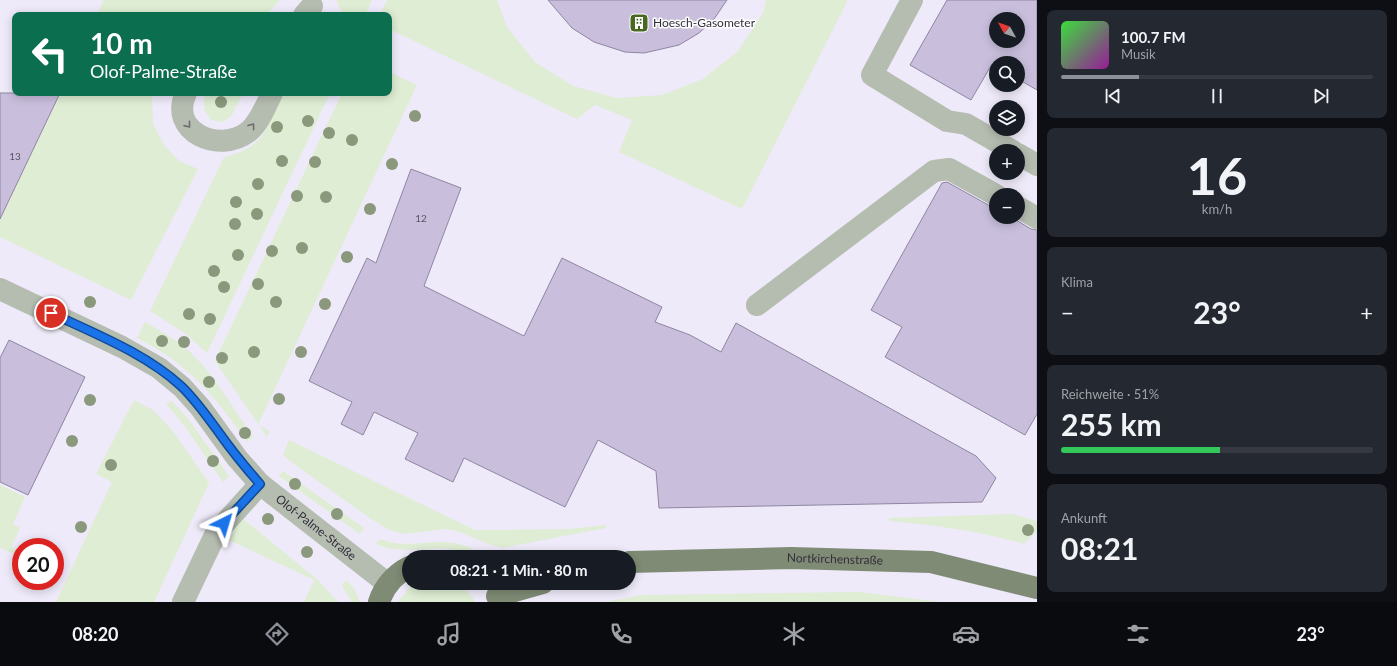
<!DOCTYPE html>
<html lang="de">
<head>
<meta charset="utf-8">
<style>
  body { margin:0; font-family:Lato,sans-serif; background:#242831; color:#f1f3f6; height:100vh; display:flex; flex-direction:column; font-size:15px; white-space:nowrap }
  * { box-sizing:border-box; margin:0 }
  p { font-size:13px; color:#9ea1a6 }
  .icon { flex:none; width:22px; height:22px; fill:none; stroke:currentColor; stroke-width:2; stroke-linecap:round; stroke-linejoin:round }
  .map { position:relative; flex:1; overflow:hidden }
  .details { display:flex; flex-direction:column; gap:10px; padding:10px; background:#0d0f14; width:360px }
  .details>* { flex:none }
  .top-card { position:absolute; left:12px; top:12px; width:380px; height:84px; border-radius:8px; box-shadow:0 2px 10px #0003; background:#0b6e4f; color:#fff; overflow:hidden }
  .needle { width:26px; rotate:310deg }
  .controls { position:absolute; left:989px; top:12px; display:grid; gap:8px }
  .controls a { display:grid; place-items:center; width:36px; height:36px; border-radius:50%; background:#171b24; box-shadow:0 2px 10px #0003; font-size:20px }
  .speed { position:absolute; left:12px; top:538px; display:flex; gap:8px; font-size:20px; font-weight:700; text-align:center }
  .speed>* { display:grid; place-content:center; width:52px; height:52px; border-radius:50%; background:#171b24; box-shadow:0 2px 10px #0003; line-height:1 }
  .speed .limit { border:6px solid #d22; background:#fff; color:#111 }
  .pin { position:absolute; display:grid; place-items:center; width:34px; height:34px; color:#fff; margin:-17px; border:2px solid #fff; border-radius:50%; box-shadow:0 1px 4px #0007 }
  .me { position:absolute; width:44px; margin:-22px; rotate:40deg; stroke-linejoin:round; filter:drop-shadow(0 0 3px #0008) }
  .turn { display:flex; align-items:center; gap:14px; height:84px; padding:0 12px; font-size:18px }
  .turn .icon { width:52px; height:52px; stroke-width:2.5 }
  .turn b { display:block; font-size:28px; line-height:34px }
  .big { font-size:30px; font-weight:700; line-height:1.1 }
  .details .widget { flex:1; display:flex; flex-direction:column; justify-content:center; gap:6px; min-width:0; padding:0 14px; border-radius:8px; background:#242831 }
  .details .dial { align-items:center; gap:0 }
  .dial b { font-size:52px; line-height:1 }
  .song { display:flex; align-items:center; gap:12px }
  .cover { width:48px; height:48px; border-radius:6px; background:linear-gradient(135deg,hsl(120 70% 55%),hsl(300 70% 35%)) }
  .played { height:4px; border-radius:2px; background:linear-gradient(90deg,#8c9099 25%,#363941 25%) }
  .keys { display:flex; justify-content:space-around; direction:ltr }
  .heat { display:flex; justify-content:space-between; align-items:center; font-size:22px; direction:ltr }
  .charge { height:6px; border-radius:3px; background:linear-gradient(90deg,#34c759 51%,#363941 0) }
  .trip { position:absolute; left:402px; top:550px; width:234px; height:40px; border-radius:20px; background:#171b24; box-shadow:0 2px 10px #0003; font-weight:700; line-height:40px; text-align:center }
  .tabs { display:flex; height:64px; justify-content:space-around; align-items:center; background:#090b0e; color:#9ea1a6 }
  .tabs .icon { width:28px; height:28px }
  .tabs .on { color:#8c9099 }
  .tabs b { font-size:18px; color:#f1f3f6 }
  main { display:flex; flex:1; min-height:0 }
  .map>svg:first-child { display:block }
  .built { fill:#eeeaf9; fill-rule:evenodd }
  .green { fill:#dfedd4 }
  .building { fill:#c9bfdd; stroke:#8e86a1; fill-rule:evenodd }
  .lines { fill:none; stroke-linecap:round; stroke-linejoin:round }
  .minor { stroke:#b5bcb0; stroke-width:22 }
  .major { stroke:#7f8b75; stroke-width:22 }
  .tree { fill:#8a987b }
  .oneway { stroke:#6e6e70 }
  .route-casing { stroke:#114b97; stroke-width:10 }
  .route { stroke:#1a73e8; stroke-width:7 }
  .labels { text-anchor:middle; stroke-width:3; stroke-linejoin:round; paint-order:stroke }
  .number-label { font-size:10px; fill:#585364 }
  .poi-label { font-size:12px; fill:#332f3b; stroke:#fff; text-anchor:start }
  .street-label { font-size:12px; fill:#332f3b; stroke:#fff }
</style>
</head>
<body>
<main>
<div class="map">
<svg width="1037" height="602" viewBox="0 0 1037 602">
  <rect width="100%" height="100%" fill="#f7f5fb"/>
  <path class="built" d="M0,0H1037V602H0ZM15,15H389V93H15ZM996,19H1018V41H996ZM996,63H1018V85H996ZM996,107H1018V129H996ZM996,151H1018V173H996ZM996,195H1018V217H996ZM21,547H55V581H21ZM409,557H629V583H409Z"/>
  <g class="green">
    <path d="M104,0H280L269,12L260,15H97Z"/>
    <path d="M336,0H372L365,15H343Z"/>
    <path d="M387,0H497L507,27L535,62L573,86L617,98L662,95L703,79L738,51L763,13L766,0H848L742,209L619,152L632,120L595,105L577,119L389,29V15H380Z"/>
    <path d="M389,72L417,85L258,425L270,431L267,437L215,361L342,93H389Z"/>
    <path d="M60,93H152L153,124L164,145L179,161L198,169L131,300L0,237V219Z"/>
    <path d="M208,93H243L232,115L223,122L211,120L204,109V98Z"/>
    <path d="M283,93H330L207,353L186,334L150,311L224,157C265,148 266,128 283,93Z"/>
    <path d="M145,322C162,332 181,342 195,357C218,380 234,410 253,437L247,442C214,395 189,364 137,338Z"/>
    <path d="M134,400L153,410L172,430L209,483L154,602H56L112,482L96,474Z"/>
    <path d="M172,401L189,420L229,476L223,482L184,425L166,404Z"/>
    <path d="M289,440L475,530L569,529L606,525V528L502,548L488,544L457,531L444,529L405,534L389,530L370,518L291,462L283,455Z"/>
    <path d="M283,471L364,528L360,534L279,476Z"/>
    <path d="M0,485L25,497L13,524L20,528L11,547L21,552V557L0,548Z"/>
    <path d="M1013,514L1037,521V531L1024,544C979,531 935,525 889,521V518Z"/>
    <path d="M241,517L318,580L338,602H304L314,580L229,540Z"/>
    <path d="M380,539C415,553 440,530 478,552L475,557H472C439,538 410,559 376,544Z"/>
    <path d="M346,580L354,588L360,602H352L342,586Z"/>
    <path d="M417,583C441,583 462,577 475,602H398L408,589Z"/>
    <path d="M859,592L941,602H604L642,595Z"/>
  </g>
  <g class="building">
    <path d="M548,0H727L714,19L699,33L679,45L644,53L625,52L594,42L572,28Z"/>
    <path d="M947,0H1037V90L1018,79V63H996V67L992,64L971,100L910,65ZM996,19H1018V41H996Z"/>
    <path d="M0,93H60L0,219Z"/>
    <path d="M411,169L461,188L424,286L524,336L562,258L662,307L655,322L690,335L721,352L736,323L976,456L996,478L982,502L659,508L656,471L598,440L565,507L464,458L453,482L405,459L418,433L374,412L363,435L341,424L352,402L309,381L367,258L376,263Z"/>
    <path d="M947,182L990,206L996,207V217H1011L1031,229L1037,230V414L1025,435L885,357L902,327L871,310L942,183Z"/>
    <path d="M9,340L85,377L28,495L0,482V358Z"/>
  </g>
  <g class="lines">
    <g class="minor">
      <path d="M912,0L872,75L947,121L966,124L1013,151"/>
      <path d="M304,15L312,6L308,15"/>
      <path d="M186,93C168,132 219,154 248,132C259,124 266,105 272,93"/>
      <path d="M1018,154L1037,165"/>
      <path d="M1018,207L1037,218"/>
      <path id="s1" d="M0,289L122,347L159,368L182,387L200,407L237,458L260,484L388,584"/>
      <path d="M757,305L934,171L949,169L996,195"/>
      <path d="M183,602L216,533L260,484"/>
    </g>
    <g class="major">
      <path id="s2" d="M629,562L791,558L931,562L1037,588"/>
      <path d="M497,596L543,583"/>
      <path d="M379,602C384,587 395,574 409,567"/>
    </g>
  </g>
  <g class="tree">
    <circle cx="221" cy="102" r="6"/>
    <circle cx="415" cy="116" r="6"/>
    <circle cx="308" cy="121" r="6"/>
    <circle cx="277" cy="127" r="6"/>
    <circle cx="329" cy="133" r="6"/>
    <circle cx="352" cy="140" r="6"/>
    <circle cx="282" cy="161" r="6"/>
    <circle cx="315" cy="162" r="6"/>
    <circle cx="392" cy="164" r="6"/>
    <circle cx="258" cy="184" r="6"/>
    <circle cx="297" cy="196" r="6"/>
    <circle cx="326" cy="197" r="6"/>
    <circle cx="236" cy="202" r="6"/>
    <circle cx="370" cy="209" r="6"/>
    <circle cx="257" cy="214" r="6"/>
    <circle cx="235" cy="224" r="6"/>
    <circle cx="302" cy="248" r="6"/>
    <circle cx="272" cy="251" r="6"/>
    <circle cx="238" cy="255" r="6"/>
    <circle cx="347" cy="257" r="6"/>
    <circle cx="214" cy="271" r="6"/>
    <circle cx="258" cy="284" r="6"/>
    <circle cx="224" cy="287" r="6"/>
    <circle cx="90" cy="302" r="6"/>
    <circle cx="276" cy="302" r="6"/>
    <circle cx="325" cy="304" r="6"/>
    <circle cx="189" cy="314" r="6"/>
    <circle cx="210" cy="319" r="6"/>
    <circle cx="162" cy="341" r="6"/>
    <circle cx="184" cy="342" r="6"/>
    <circle cx="254" cy="352" r="6"/>
    <circle cx="301" cy="352" r="6"/>
    <circle cx="222" cy="358" r="6"/>
    <circle cx="209" cy="382" r="6"/>
    <circle cx="279" cy="399" r="6"/>
    <circle cx="90" cy="400" r="6"/>
    <circle cx="245" cy="433" r="6"/>
    <circle cx="72" cy="441" r="6"/>
    <circle cx="213" cy="461" r="6"/>
    <circle cx="111" cy="465" r="6"/>
    <circle cx="295" cy="484" r="6"/>
    <circle cx="337" cy="514" r="6"/>
    <circle cx="268" cy="519" r="6"/>
    <circle cx="81" cy="527" r="6"/>
    <circle cx="1028" cy="530" r="6"/>
    <circle cx="307" cy="552" r="6"/>
  </g>
  <defs><path id="oneway-chevron" d="M-2-3.5L2.5 0L-2 3.5" fill="none" stroke-width="1.6" stroke-linecap="round" stroke-linejoin="round"/></defs>
  <g class="oneway">
    <use href="#oneway-chevron" transform="translate(188 125) rotate(51)"/>
    <use href="#oneway-chevron" transform="translate(252 126) rotate(-53)"/>
  </g>
  <g class="lines">
    <defs>
      <path id="route" d="M51,313C95,334 145,353 181,386C196,400 208,418 220,434C232,451 246,468 260,484L224,523"/>
    </defs>
    <use href="#route" class="route-casing"/>
    <use href="#route" class="route"/>
  </g>
  <defs>
    <symbol id="building-square" viewBox="-11 -11 22 22"><rect x="-9" y="-9" width="18" height="18" rx="4" fill="#486920" stroke="#fff"/><path d="M-4-6H4V6H1V3H-1V6H-4ZM-2.5-4.3h1.7v1.8h-1.7ZM.8-4.3h1.7v1.8H.8ZM-2.5-1h1.7V.8h-1.7ZM.8-1h1.7V.8H.8Z" fill="#fff"/></symbol>
  </defs>
  <g fill-rule="evenodd">
    <use href="#building-square" x="628" y="12" width="22" height="22"/>
  </g>
  <g class="labels">
    <g class="number-label">
      <text x="15" y="160">13</text>
      <text x="421" y="222">12</text>
    </g>
    <g class="poi-label">
      <text x="653" y="27">Hoesch-Gasometer</text>
    </g>
    <g class="street-label">
      <text dy="4" stroke="none"><textPath href="#s1" startOffset="403">Olof-Palme-Straße</textPath></text>
      <text dy="4" stroke="none"><textPath href="#s2" startOffset="206">Nortkirchenstraße</textPath></text>
    </g>
  </g>
</svg>
<div class="controls">
<a><svg class="needle" viewBox="-14 -14 28 28"><path d="M0-13l5 13h-10z" fill="#e53935"/><path d="M0 13l5-13h-10z" fill="#9ea1a6"/></svg></a>
<a><svg class="icon" aria-label="search" viewBox="0 0 24 24"><circle cx="10" cy="10" r="6"/><path d="M15 15l6 6"/></svg></a>
<a><svg class="icon" aria-label="layers" viewBox="0 0 24 24"><path d="M12 4l9 5-9 5-9-5zM3 14l9 5 9-5"/></svg></a>
<a>+</a>
<a>−</a>
</div>
<div class="speed"><div class="limit">20</div></div>
<div class="pin" style="left:51px;top:313px;background:#d93025"><svg class="icon" aria-label="arrive" viewBox="0 0 24 24"><path d="M6 21V4h12l-3 4 3 4H6"/></svg></div>
<svg class="me" style="left:224px;top:523px" viewBox="-20 -20 40 40"><path d="M0-17L14 15 0 8-14 15z" fill="#1a73e8" stroke="#fff" stroke-width="4"/></svg>
<div class="trip">08:21 · 1 Min. · 80 m</div>
<div class="top-card">
<div class="turn"><svg class="icon" aria-label="left" viewBox="0 0 24 24"><path d="M17 20v-9H6M10 6l-5 5 5 5"/></svg><div><b>10 m</b>Olof-Palme-Straße</div></div>
</div>
</div>
<section class="details">
<div class="widget">
<div class="song"><i class="cover"></i><div><b>100.7 FM</b><p>Musik</p></div></div>
<div class="played"></div>
<div class="keys"><svg class="icon" aria-label="previous" viewBox="0 0 24 24"><path d="M18 5L8 12l10 7zM5 5v14"/></svg><svg class="icon" aria-label="pause" viewBox="0 0 24 24"><path d="M8 5v14M16 5v14"/></svg><svg class="icon" aria-label="next" viewBox="0 0 24 24"><path d="M6 5l10 7-10 7zM19 5v14"/></svg></div>
</div>
<div class="widget dial"><b>16</b><p>km/h</p></div>
<div class="widget"><p>Klima</p>
<div class="heat"><a>−</a><b class="big">23°</b><a>+</a></div>
</div>
<div class="widget"><p>Reichweite · 51%</p><b class="big">255 km</b><div class="charge"></div></div>
<div class="widget"><p>Ankunft</p><b class="big">08:21</b></div>
</section>
</main>
<nav class="tabs">
<b>08:20</b>
<svg class="icon on" aria-label="directions" viewBox="0 0 24 24"><path d="M12 3l9 9-9 9-9-9zM9 14v-3h6M13 9l2 2-2 2"/></svg>
<svg class="icon" aria-label="music" viewBox="0 0 24 24"><path d="M9 18V5l10-2v13"/><circle cx="6" cy="18" r="3"/><circle cx="16" cy="16" r="3"/></svg>
<svg class="icon" aria-label="phone" viewBox="0 0 24 24"><path d="M5 4h4l2 5-3 2q2 4 5 5l2-3 5 2v4C11 20 4 13 5 4z"/></svg>
<svg class="icon" aria-label="climate" viewBox="0 0 24 24"><path d="M12 3v18M4 7l16 10M4 17L20 7"/></svg>
<svg class="icon" aria-label="car" viewBox="0 0 24 24"><path d="M5 17H2v-5l4-1 3-4h7l3 4 3 1v5h-3M9 17h6M6 11h13"/><circle cx="7" cy="17" r="2"/><circle cx="17" cy="17" r="2"/></svg>
<svg class="icon" aria-label="filters" viewBox="0 0 24 24"><path d="M4 7h16M4 17h16"/><circle cx="9" cy="7" r="2"/><circle cx="15" cy="17" r="2"/></svg>
<b>23°</b>
</nav>
</body>
</html>
